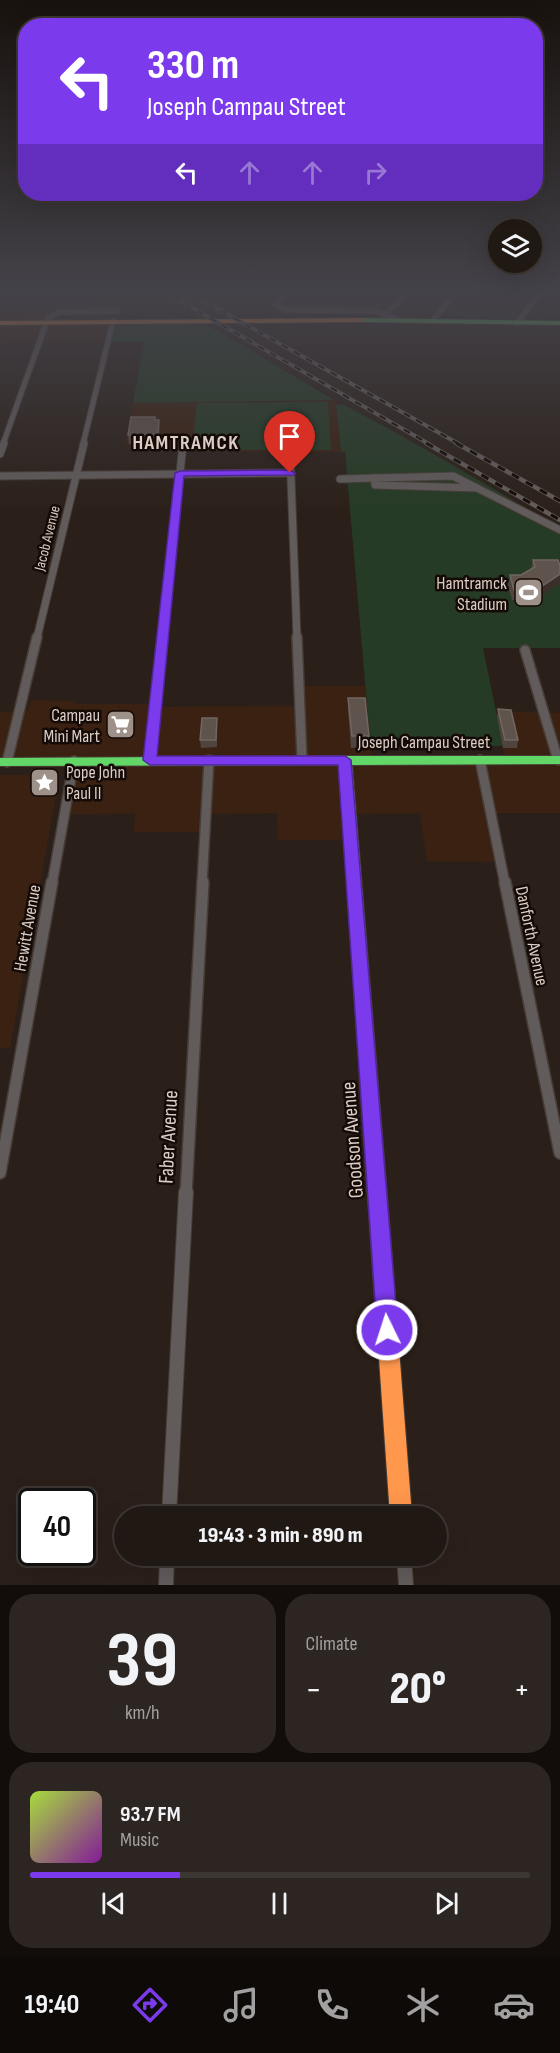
<!DOCTYPE html>
<html lang="en">
<head>
<meta charset="utf-8">
<style>
  body { margin:0; font-family:"Sofia Sans Condensed",sans-serif; background:#2d2521; color:#f1f3f6; height:100vh; display:flex; flex-direction:column; font-size:22px; white-space:nowrap }
  * { box-sizing:border-box; margin:0 }
  p { font-size:20px; color:#a2a0a0 }
  .icon { flex:none; width:33px; height:33px; fill:none; stroke:currentColor; stroke-width:2; stroke-linecap:round; stroke-linejoin:round }
  .map { position:relative; height:1585px; overflow:hidden }
  .details { display:flex; flex-direction:column; gap:9px; padding:9px; background:#120d0a; flex:1 }
  .details>* { flex:none }
  .guide { position:absolute; left:18px; top:18px; width:525px; height:183px; border-radius:24px; box-shadow:0 6px 24px #0002,0 0 0 2px #3d3733; background:#7c3aed; color:#fff; overflow:hidden }
  .tools { position:absolute; left:488px; top:219px; display:grid; gap:12px }
  .tools a { display:grid; place-items:center; width:54px; height:54px; border-radius:50%; background:#201813; box-shadow:0 6px 24px #0002,0 0 0 2px #3d3733; font-size:30px }
  .speed { position:absolute; left:18px; top:1488px; display:flex; gap:12px; font-size:30px; font-weight:700; text-align:center }
  .speed>* { display:grid; place-content:center; width:78px; height:78px; border-radius:50%; background:#201813; box-shadow:0 6px 24px #0002,0 0 0 2px #3d3733; line-height:1 }
  .speed .limit { border:3px solid #111; border-radius:9px; background:#fff; color:#111 }
  .pin { position:absolute; display:grid; place-items:center; width:51px; height:51px; color:#fff; margin:-62px -26px; border-radius:50% 50% 50% 0; rotate:-45deg; box-shadow:0 0 6px #0007 }
  .pin .icon { rotate:45deg }
  .me { position:absolute; width:66px; margin:-33px; rotate:356deg; stroke-linejoin:round; filter:drop-shadow(0 0 4px #0008) }
  .turn { display:flex; align-items:center; gap:21px; height:126px; padding:0 30px; font-size:27px }
  .turn .icon { width:78px; height:78px; stroke-width:2.5 }
  .turn b { display:block; font-size:42px; line-height:51px }
  .lanes { display:flex; align-items:center; height:57px; padding:0 30px; background:#0003; justify-content:center; gap:30px; direction:ltr }
  .lanes .off { opacity:.35 }
  .big { font-size:45px; font-weight:800; line-height:1.1 }
  .details .card { flex:1; display:flex; flex-direction:column; justify-content:center; gap:9px; min-width:0; padding:0 21px; border-radius:24px; background:#2d2521 }
  .details .dial { align-items:center; gap:0 }
  .dial b { font-size:78px; line-height:1 }
  .song { display:flex; align-items:center; gap:18px }
  .cover { width:72px; height:72px; border-radius:9px; background:linear-gradient(135deg,hsl(80 70% 55%),hsl(290 70% 35%)) }
  .played { height:6px; border-radius:3px; background:linear-gradient(90deg,#7c3aed 30%,#3d3733 30%) }
  .keys { display:flex; justify-content:space-around; direction:ltr }
  .heat { display:flex; justify-content:space-between; align-items:center; font-size:33px; direction:ltr }
  .details .tiles { flex:1; display:grid; gap:9px; grid-template-columns:1fr 1fr }
  .card:last-child { grid-column:span 2 }
  .trip { position:absolute; left:114px; top:1506px; width:333px; height:60px; border-radius:30px; background:#201813; box-shadow:0 6px 24px #0002,0 0 0 2px #3d3733; font-weight:800; line-height:60px; text-align:center }
  .tabs { display:flex; height:96px; justify-content:space-around; align-items:center; background:#0d0a08; color:#a2a0a0 }
  .tabs .icon { width:42px; height:42px }
  .tabs .selected { color:#7c3aed }
  .tabs b { font-size:27px; color:#f1f3f6 }
  .map>svg:first-child { display:block }
  .built { fill:#3a2111 }
  .industrial { fill:#372422 }
  .green { fill:#263b25 }
  .lines { fill:none; stroke-linecap:round; stroke-linejoin:round }
  .street-far4-casing { stroke:#463d36; stroke-width:7 }
  .street-far3-casing { stroke:#463d36; stroke-width:9 }
  .street-far2-casing { stroke:#463d36; stroke-width:12 }
  .street-far1-casing { stroke:#463d36; stroke-width:14 }
  .street-casing { stroke:#463d36; stroke-width:16 }
  .fast-casing { stroke:#463d36; stroke-width:2 }
  .slow-casing { stroke:#463d36; stroke-width:2 }
  .street-far4 { stroke:#615b5b; stroke-width:5 }
  .street-far3 { stroke:#615b5b; stroke-width:7 }
  .street-far2 { stroke:#615b5b; stroke-width:9 }
  .street-far1 { stroke:#615b5b; stroke-width:11 }
  .street { stroke:#615b5b; stroke-width:14 }
  .fast { fill:#63d668; fill-rule:evenodd }
  .slow { fill:#ff974d; fill-rule:evenodd }
  .rail-far1-casing { stroke:#625c59; stroke-width:4 }
  .rail-casing { stroke:#625c59; stroke-width:4.5 }
  .rail-far1 { stroke:#140a06; stroke-width:2; stroke-dasharray:7; stroke-linecap:butt }
  .rail { stroke:#140a06; stroke-width:3; stroke-dasharray:8; stroke-linecap:butt }
  .wall { fill:#4f443e }
  .shaded-wall { fill:#3a3029 }
  .building { fill:#5e534d; stroke:#726660; stroke-width:1.5 }
  .route { fill:#7c3aed; stroke:#51269a; stroke-width:1.5 }
  .labels { text-anchor:middle; stroke-width:5; stroke-linejoin:round; paint-order:stroke }
  .far-street-label { font-size:15px; fill:#dccec6; stroke:#140a06 }
  .poi-label { font-size:18px; fill:#dccec6; stroke:#140a06; text-anchor:end }
  .street-label { font-size:18px; fill:#dccec6; stroke:#140a06 }
  .far-district-label { font-size:20px; font-weight:bold; letter-spacing:1.5px; fill:#dccec6; stroke:#140a06 }
  .near-street-label { font-size:21px; fill:#dccec6; stroke:#140a06 }
</style>
</head>
<body>
<div class="map">
<svg width="560" height="1585" viewBox="0 0 560 1585">
  <rect width="100%" height="100%" fill="#2b2019"/>
  <g class="built">
    <path d="M87,290H273L281,294L269,303L286,313L117,311Z"/>
    <path d="M0,309H53L48,321H113L109,342L0,343Z"/>
    <path d="M334,400L340,404L336,405L341,452L182,451V446H124L133,403Z"/>
    <path d="M299,686H365L372,760L505,759L496,711L560,713V813H491L500,862L427,861L420,813L349,814L351,840H278L277,813L207,814L205,832H134L135,813L64,815L73,761L0,762V712L28,711L31,700L76,701V704H155L156,706L167,707L299,706Z"/>
    <path d="M0,775H54L59,779L10,1048H0Z"/>
  </g>
  <path class="industrial" d="M302,290H405L386,308H300L288,305Z"/>
  <g class="green">
    <path d="M449,310H519L512,319L445,316Z"/>
    <path d="M113,321H195L218,331L334,400L133,403L144,342H109Z"/>
    <path d="M328,402L331,450H192L197,403Z"/>
    <path d="M342,404C416,442 487,486 560,527V648H483L503,746L371,750L345,452H341L336,405Z"/>
  </g>
  <g class="lines">
    <defs>
      <g id="street-far4">
        <path d="M289,290L275,304L285,310L376,311L399,320"/>
        <path d="M384,315L412,290"/>
        <path d="M432,321L458,290"/>
        <path d="M517,323L542,290"/>
        <path d="M3,444L48,318L59,312L117,311"/>
        <path d="M83,444L113,321"/>
      </g>
      <g id="street-far3">
        <path d="M290,452L297,638"/>
        <path d="M0,454L4,443"/>
        <path d="M0,476L290,473"/>
        <path d="M453,476L477,488L375,485L374,478Z"/>
        <path d="M340,479L374,478"/>
        <path d="M477,488L560,530"/>
        <path d="M37,638L84,443"/>
        <path d="M163,638L183,444"/>
      </g>
      <g id="street-far2">
        <path d="M297,637L302,760"/>
        <path d="M525,650L558,760"/>
        <path d="M150,760L163,637"/>
        <path d="M480,760L505,884"/>
        <path d="M7,762L37,637"/>
        <path d="M52,884L74,761"/>
        <path d="M202,884L209,760"/>
      </g>
      <g id="street-far1">
        <path d="M505,882L560,1153"/>
        <path d="M0,1173L52,882"/>
        <path d="M186,1194L203,882"/>
      </g>
      <g id="street">
        <path d="M169,1516L186,1192"/>
        <path d="M404,1556L406,1585"/>
        <path d="M166,1585L167,1556"/>
      </g>
      <g id="fast">
        <path d="M361,318L560,321V325L358,322L357,320Z"/>
        <path d="M342,756H560V764L352,765L392,1258L389,1265L382,1267L375,1265L372,1258L339,765L0,766V758Z"/>
      </g>
      <g id="slow">
        <path d="M364,318L365,320L361,322L0,325V321Z"/>
        <path d="M382,1249L389,1251L392,1258L412,1516H390L372,1258L375,1251Z"/>
      </g>
    </defs>
    <use href="#street-far4" class="street-far4-casing"/>
    <use href="#street-far3" class="street-far3-casing"/>
    <use href="#street-far2" class="street-far2-casing"/>
    <use href="#street-far1" class="street-far1-casing"/>
    <use href="#street" class="street-casing"/>
    <use href="#fast" class="fast-casing"/>
    <use href="#slow" class="slow-casing"/>
    <use href="#street-far4" class="street-far4"/>
    <use href="#street-far3" class="street-far3"/>
    <use href="#street-far2" class="street-far2"/>
    <use href="#street-far1" class="street-far1"/>
    <use href="#street" class="street"/>
    <use href="#fast" class="fast"/>
    <use href="#slow" class="slow"/>
    <defs>
      <g id="rail-far1">
        <path d="M161,290L429,444"/>
        <path d="M184,290L459,444"/>
      </g>
      <g id="rail">
        <path d="M426,443L560,520"/>
        <path d="M456,443L560,501"/>
      </g>
    </defs>
    <use href="#rail-far1" class="rail-far1-casing"/>
    <use href="#rail" class="rail-casing"/>
    <use href="#rail-far1" class="rail-far1"/>
    <use href="#rail" class="rail"/>
  </g>
  <g class="wall">
    <path d="M155,420L160,430L159,444H129L128,435Z"/>
    <path d="M533,560L560,583L535,600H512L508,586L510,575H521L531,569Z"/>
    <path d="M348,698L369,736V747L351,748L348,709Z"/>
    <path d="M498,709L518,740L517,748H503L497,717Z"/>
    <path d="M217,718V747L201,748L200,740Z"/>
  </g>
  <g class="shaded-wall">
    <path d="M159,420L160,430L159,444L158,434Z"/>
    <path d="M560,574V583L535,600L536,590Z"/>
  </g>
  <g class="building">
    <path d="M131,417H155V420H159L158,434L128,435Z"/>
    <path d="M533,560H558L560,566V574L536,590H514L510,575H521L535,567Z"/>
    <path d="M348,698H365L369,736H352Z"/>
    <path d="M498,709L511,710L518,740H505Z"/>
    <path d="M202,718H217L216,740H200Z"/>
  </g>
  <linearGradient id="sky" x2="0" y2="1"><stop stop-color="#18120e"/><stop offset="0.57" stop-color="#444249"/><stop offset="1" stop-color="#444249" stop-opacity="0"/></linearGradient>
  <rect width="560" height="512" fill="url(#sky)"/>
  <path class="route" d="M290,470L295,473L294,475L184,476L157,756H345L351,760L398,1330L395,1337L387,1340L380,1337L377,1330L338,765H150L143,760L175,473L180,471Z"/>
  <defs>
    <symbol id="stadium-square" viewBox="-11 -11 22 22"><rect x="-9" y="-9" width="18" height="18" rx="4" fill="#9e9189" stroke="#140a06"/><path d="M0-5a6.5 5 0 1 0 0 10a6.5 5 0 1 0 0-10ZM-3.5-1.8h7v3.6h-7Z" fill="#fff"/></symbol>
    <symbol id="supermarket-square" viewBox="-11 -11 22 22"><rect x="-9" y="-9" width="18" height="18" rx="4" fill="#9e9189" stroke="#140a06"/><path d="M-6-5.5h2.5l.6 2H6L4.5 2H-2.5L-4.4-4H-6ZM-1.5 3.2a1.3 1.3 0 1 0 .1 0ZM3 3.2a1.3 1.3 0 1 0 .1 0Z" fill="#fff"/></symbol>
    <symbol id="sight-square" viewBox="-11 -11 22 22"><rect x="-9" y="-9" width="18" height="18" rx="4" fill="#9e9189" stroke="#140a06"/><path d="M0-6L1.8-2.2L6-1.7L2.9 1.2L3.7 5.4L0 3.3L-3.7 5.4L-2.9 1.2L-6-1.7L-1.8-2.2Z" fill="#fff"/></symbol>
  </defs>
  <g fill-rule="evenodd">
    <use href="#stadium-square" x="512" y="576" width="33" height="33"/>
    <use href="#supermarket-square" x="104" y="708" width="33" height="33"/>
    <use href="#sight-square" x="28" y="766" width="33" height="33"/>
  </g>
  <g class="labels">
    <g class="far-street-label">
      <text transform="translate(47 538) rotate(-76)" y="5">Jacob Avenue</text>
    </g>
    <g class="poi-label">
      <text x="507" y="589">Hamtramck<tspan x="507" dy="21">Stadium</tspan></text>
      <text x="100" y="721">Campau<tspan x="100" dy="21">Mini Mart</tspan></text>
      <text x="66" y="778" text-anchor="start">Pope John<tspan x="66" dy="21">Paul II</tspan></text>
    </g>
    <g class="street-label">
      <text x="424" y="748">Joseph Campau Street</text>
      <text transform="translate(27 928) rotate(-80)" y="6">Hewitt Avenue</text>
      <text transform="translate(532 936) rotate(78)" y="6">Danforth Avenue</text>
    </g>
    <g class="far-district-label">
      <text x="186" y="449">HAMTRAMCK</text>
    </g>
    <g class="near-street-label">
      <text transform="translate(168 1137) rotate(-87)" y="7">Faber Avenue</text>
      <text transform="translate(352 1140) rotate(-94)" y="7">Goodson Avenue</text>
    </g>
  </g>
</svg>
<div class="tools">
<a><svg class="icon" aria-label="layers" viewBox="0 0 24 24"><path d="M12 4l9 5-9 5-9-5zM3 14l9 5 9-5"/></svg></a>
</div>
<div class="speed"><div class="limit">40</div></div>
<div class="pin" style="left:290px;top:473px;background:#d93025"><svg class="icon" aria-label="arrive" viewBox="0 0 24 24"><path d="M6 21V4h12l-3 4 3 4H6"/></svg></div>
<svg class="me" style="left:387px;top:1330px" viewBox="-20 -20 40 40"><circle r="17" fill="#7c3aed" stroke="#fff" stroke-width="3"/><path d="M0-11L8 9 0 5-8 9z" fill="#fff"/></svg>
<div class="trip">19:43 · 3 min · 890 m</div>
<div class="guide">
<div class="turn"><svg class="icon" aria-label="left" viewBox="0 0 24 24"><path d="M17 20v-9H6M10 6l-5 5 5 5"/></svg><div><b>330 m</b>Joseph Campau Street</div></div>
<div class="lanes"><svg class="icon" aria-label="left" viewBox="0 0 24 24"><path d="M17 20v-9H6M10 6l-5 5 5 5"/></svg><svg class="icon off" aria-label="ahead" viewBox="0 0 24 24"><path d="M12 20V5M6 11l6-6 6 6"/></svg><svg class="icon off" aria-label="ahead" viewBox="0 0 24 24"><path d="M12 20V5M6 11l6-6 6 6"/></svg><svg class="icon off" aria-label="right" viewBox="0 0 24 24"><path d="M7 20v-9h11M14 6l5 5-5 5"/></svg></div>
</div>
</div>
<section class="details">
<div class="tiles">
<div class="card dial"><b>39</b><p>km/h</p></div>
<div class="card"><p>Climate</p>
<div class="heat"><a>−</a><b class="big">20°</b><a>+</a></div>
</div>
<div class="card">
<div class="song"><i class="cover"></i><div><b>93.7 FM</b><p>Music</p></div></div>
<div class="played"></div>
<div class="keys"><svg class="icon" aria-label="previous" viewBox="0 0 24 24"><path d="M18 5L8 12l10 7zM5 5v14"/></svg><svg class="icon" aria-label="pause" viewBox="0 0 24 24"><path d="M8 5v14M16 5v14"/></svg><svg class="icon" aria-label="next" viewBox="0 0 24 24"><path d="M6 5l10 7-10 7zM19 5v14"/></svg></div>
</div>
</div>
</section>
<nav class="tabs">
<b>19:40</b>
<svg class="icon selected" aria-label="directions" viewBox="0 0 24 24"><path d="M12 3l9 9-9 9-9-9zM9 14v-3h6M13 9l2 2-2 2"/></svg>
<svg class="icon" aria-label="music" viewBox="0 0 24 24"><path d="M9 18V5l10-2v13"/><circle cx="6" cy="18" r="3"/><circle cx="16" cy="16" r="3"/></svg>
<svg class="icon" aria-label="phone" viewBox="0 0 24 24"><path d="M5 4h4l2 5-3 2q2 4 5 5l2-3 5 2v4C11 20 4 13 5 4z"/></svg>
<svg class="icon" aria-label="climate" viewBox="0 0 24 24"><path d="M12 3v18M4 7l16 10M4 17L20 7"/></svg>
<svg class="icon" aria-label="car" viewBox="0 0 24 24"><path d="M5 17H2v-5l4-1 3-4h7l3 4 3 1v5h-3M9 17h6M6 11h13"/><circle cx="7" cy="17" r="2"/><circle cx="17" cy="17" r="2"/></svg>
</nav>
</body>
</html>
